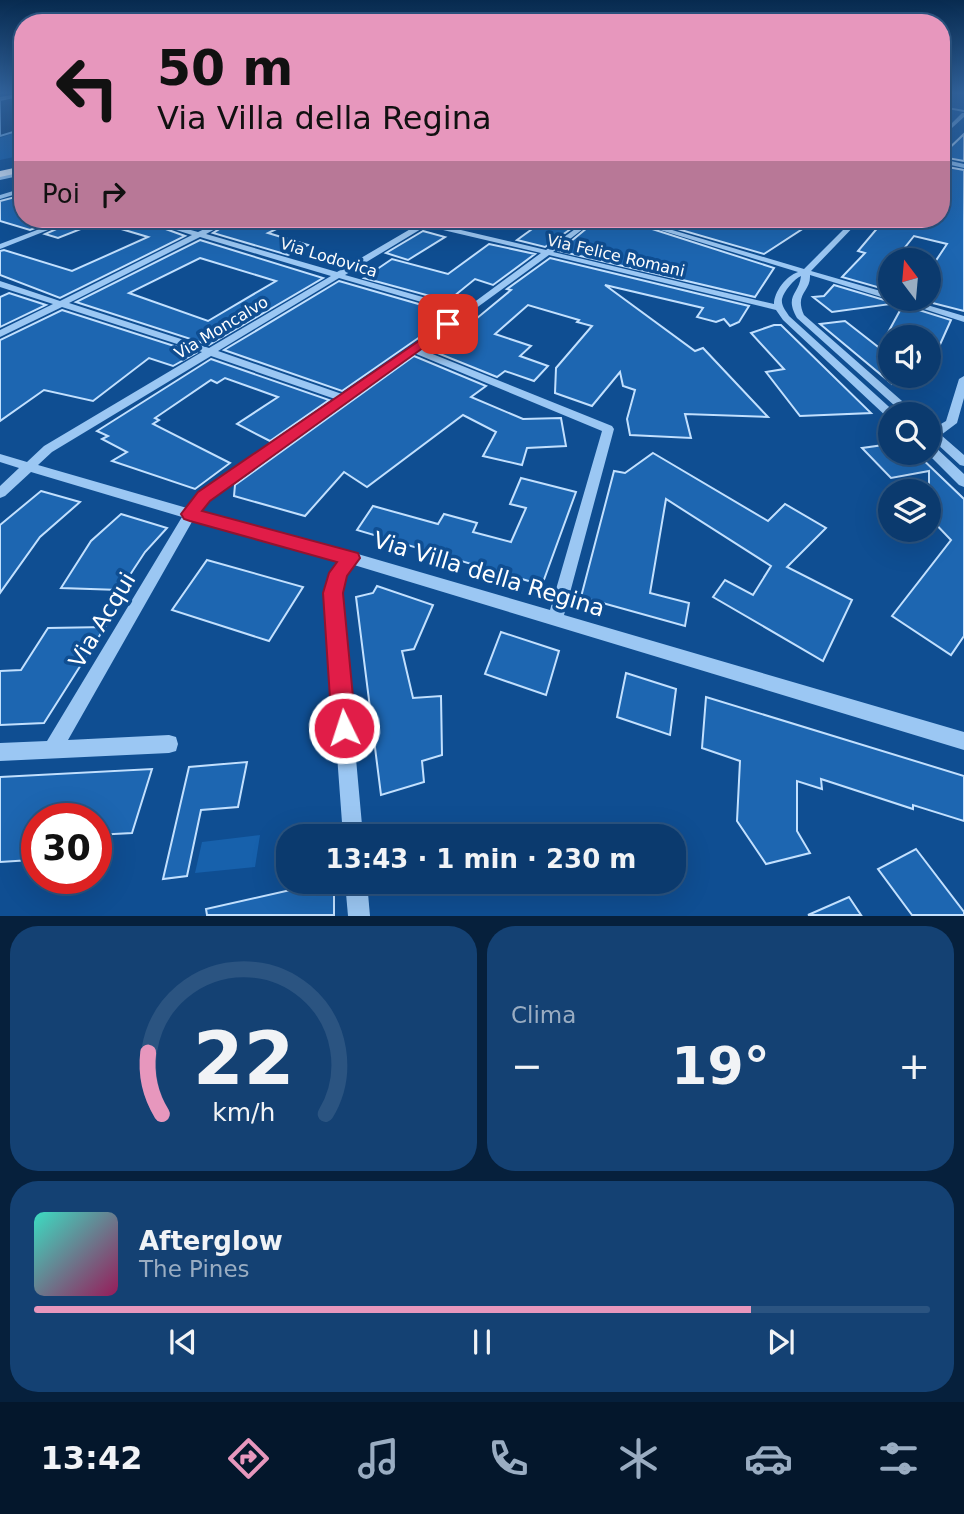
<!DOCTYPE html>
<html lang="it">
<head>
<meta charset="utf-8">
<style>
  body { margin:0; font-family:"DejaVu Sans",sans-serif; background:#144173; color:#f1f3f6; height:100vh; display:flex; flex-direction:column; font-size:26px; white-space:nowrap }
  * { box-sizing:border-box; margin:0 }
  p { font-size:23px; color:#9aadc2 }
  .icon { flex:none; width:38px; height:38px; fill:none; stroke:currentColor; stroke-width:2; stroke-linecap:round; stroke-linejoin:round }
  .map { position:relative; height:916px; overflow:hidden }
  .panel { display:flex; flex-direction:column; gap:10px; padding:10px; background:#06203c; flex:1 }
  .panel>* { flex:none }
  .banner { position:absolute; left:14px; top:14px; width:936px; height:214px; border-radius:28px; box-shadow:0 7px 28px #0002,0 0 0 2px #2b5481; background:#e797bd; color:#111; overflow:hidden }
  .needle { width:46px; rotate:344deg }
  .tools { position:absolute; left:878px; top:248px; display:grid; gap:14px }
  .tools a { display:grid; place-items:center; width:63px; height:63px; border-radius:50%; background:#0b3a6e; box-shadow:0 7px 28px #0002,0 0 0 2px #2b5481; font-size:35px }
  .speed { position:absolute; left:21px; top:803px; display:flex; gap:14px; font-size:35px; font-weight:700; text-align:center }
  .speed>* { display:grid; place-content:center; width:91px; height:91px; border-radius:50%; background:#0b3a6e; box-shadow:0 7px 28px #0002,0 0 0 2px #2b5481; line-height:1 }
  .speed .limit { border:10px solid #d22; background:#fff; color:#111 }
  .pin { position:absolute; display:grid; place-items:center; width:60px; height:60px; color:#fff; margin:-30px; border-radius:14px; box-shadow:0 4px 10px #0006 }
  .me { position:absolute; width:77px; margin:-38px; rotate:356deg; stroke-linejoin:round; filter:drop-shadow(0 0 5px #0008) }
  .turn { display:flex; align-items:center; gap:24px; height:147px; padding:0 28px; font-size:32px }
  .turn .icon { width:91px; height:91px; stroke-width:2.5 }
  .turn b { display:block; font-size:49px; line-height:60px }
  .then { display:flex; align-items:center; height:66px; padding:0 28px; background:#0003; gap:14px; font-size:26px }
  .big { font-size:52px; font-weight:700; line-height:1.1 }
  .panel .widget { flex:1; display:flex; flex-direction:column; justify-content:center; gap:10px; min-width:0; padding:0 24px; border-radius:28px; background:#144173 }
  .panel .dial { align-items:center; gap:0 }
  .dial svg { height:182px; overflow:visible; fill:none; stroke:#2b5481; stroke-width:7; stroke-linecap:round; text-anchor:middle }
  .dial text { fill:#f1f3f6; stroke:none }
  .song { display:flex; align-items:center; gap:21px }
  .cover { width:84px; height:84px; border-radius:10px; background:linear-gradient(135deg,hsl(170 70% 55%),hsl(330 70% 35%)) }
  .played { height:7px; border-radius:4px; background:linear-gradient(90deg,#e797bd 80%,#2b5481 80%) }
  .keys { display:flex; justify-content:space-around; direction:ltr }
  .heat { display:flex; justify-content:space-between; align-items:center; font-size:38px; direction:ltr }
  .panel .tiles { flex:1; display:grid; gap:10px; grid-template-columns:1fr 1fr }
  .widget:last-child { grid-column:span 2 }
  .trip { position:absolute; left:276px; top:824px; width:410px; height:70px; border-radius:28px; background:#0b3a6e; box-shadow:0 7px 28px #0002,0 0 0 2px #2b5481; font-weight:700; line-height:70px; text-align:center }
  .tabs { display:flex; height:112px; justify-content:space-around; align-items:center; background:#04172c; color:#9aadc2 }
  .tabs .icon { width:49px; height:49px }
  .tabs .selected { color:#e797bd }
  .tabs b { font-size:32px; color:#f1f3f6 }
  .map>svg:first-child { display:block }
  .green { fill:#1761ac }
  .water { fill:#09386d; stroke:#8cc3f7; stroke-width:2 }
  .building { fill:#1d66b1; stroke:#c2e0fe; stroke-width:2; fill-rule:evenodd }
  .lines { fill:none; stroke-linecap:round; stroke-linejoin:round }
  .minor { fill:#9bc7f3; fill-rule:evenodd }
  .major { fill:#e7f1ff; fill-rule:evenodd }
  .route { fill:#e11d48; stroke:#92132f; stroke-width:2 }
  .labels { text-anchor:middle; stroke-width:7; stroke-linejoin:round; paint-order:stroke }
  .far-street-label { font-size:16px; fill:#fff; stroke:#0f4e92 }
  .near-street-label { font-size:23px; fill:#fff; stroke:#0f4e92 }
</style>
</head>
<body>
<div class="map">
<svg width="964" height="916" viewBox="0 0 964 916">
  <rect width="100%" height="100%" fill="#0f4e92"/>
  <g class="green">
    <path d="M23,130V155L0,160V138Z"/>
    <path d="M260,835L255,867L195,873L202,842Z"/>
  </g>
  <path class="water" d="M23,95V129L0,136V100Z"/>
  <g class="building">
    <path d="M964,134V161L942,157V155Z"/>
    <path d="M942,166L964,170V311L917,299H929V271L947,244L914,236L894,261H891V291L842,277L865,253L858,251L885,219H942Z"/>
    <path d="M23,195V219H59L30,230L0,221V201Z"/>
    <path d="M79,219H138L185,236L60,298L0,275V251L4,250L72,271L148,237L101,223V221L58,238L45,234Z"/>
    <path d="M160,219H220L198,229Z"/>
    <path d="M236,219H297L268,233L308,245L288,255L213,233Z"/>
    <path d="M546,219H585L545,247L517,240Z"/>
    <path d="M598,219H621L774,268L755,297L559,251Z"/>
    <path d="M643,219H660L676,223L685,219H792L810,224L764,254Z"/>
    <path d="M423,231L445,237L408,260L386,253Z"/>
    <path d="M200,240L323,278L209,345L76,302ZM200,258L276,281L208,321L129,293Z"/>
    <path d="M489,244L535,254L493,285L475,279L448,301L364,278L392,259L448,274Z"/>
    <path d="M550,258L749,306L739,322L730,326L724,319L716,322L697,317L703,308L605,285L695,351L703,348L768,417L685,414L691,438L630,435L627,419L635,390L623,386L620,372L592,406L555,393L556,368L592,326L577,322L579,320L528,305L495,334L531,346L520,356L548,366L534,381L505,371L497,377L425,348L469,317L476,319L511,290L507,289Z"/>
    <path d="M339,281L453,314L342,391L224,350Z"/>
    <path d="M834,285L891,302V304L832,312L813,297L824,296Z"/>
    <path d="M9,293L46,305L0,327V297Z"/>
    <path d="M903,305L951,320L929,369V338H885Z"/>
    <path d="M62,310L196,353L173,366L149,358L93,401L44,390L0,421V340Z"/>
    <path d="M845,321L891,357V383L820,324Z"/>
    <path d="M774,325H781L871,413L800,416L766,372L784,369L751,333Z"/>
    <path d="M414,356L486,386L471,397L523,419L561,418L566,446L527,448L522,465L483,456L496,432L463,415L367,487L344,472L305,516L234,496L235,485Z"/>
    <path d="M211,359L329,400L270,441L237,424L278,397L225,378L217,383L211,380L155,418L159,420L153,424L230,463L195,489L112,461L127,452L102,439L108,436L97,431Z"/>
    <path d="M891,444V453H916L964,499V636L951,655L892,616L951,540L929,517V471L891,478L862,448Z"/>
    <path d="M653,453L768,521L785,504L826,528L787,567L852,600L823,661L713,597L725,580L753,595L771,566L666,499L650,593L689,603L685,626L581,597L614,471L625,473Z"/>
    <path d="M521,478L576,492L542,585L357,530L373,506L438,524L444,514L477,523L473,532L511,542L526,508L510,504Z"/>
    <path d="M41,491L80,502L40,537L0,593V525Z"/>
    <path d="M121,514L167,528L145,552L120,590L61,588L91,541Z"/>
    <path d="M207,560L303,587L269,641L172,610Z"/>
    <path d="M377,586L433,605L414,649L402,651L413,698L441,696L442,755L422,761L424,782L381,795L356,597L373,593Z"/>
    <path d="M105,627L44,723L0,725V671L21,670L48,628Z"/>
    <path d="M501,632L559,651L546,695L485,674Z"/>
    <path d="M626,673L676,689L670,735L617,717Z"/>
    <path d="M706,697L964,776V821L913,805V809L821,779L822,789L797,781V831L810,853L766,864L737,821L740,761L702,748Z"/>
    <path d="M247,762L238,807L201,810L187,876L163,879L189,767Z"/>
    <path d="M152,769L132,833L96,835V819H37V847L31,860L0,862V777Z"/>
    <path d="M916,849L964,912V915H912L878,869Z"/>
    <path d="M326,882H334V915H207L206,909Z"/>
    <path d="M849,897L861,915H808Z"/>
  </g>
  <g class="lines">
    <g class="minor">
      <path d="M23,93V95L0,99V97Z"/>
      <path d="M942,106L964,110V112L942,108Z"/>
      <path d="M962,113H964V117L942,137V133Z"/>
      <path d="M942,159L964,164V168L942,163Z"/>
      <path d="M23,171V175L0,180V176Z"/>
      <path d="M23,188V192L0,199V195Z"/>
      <path d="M66,219H76L0,249V244Z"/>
      <path d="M141,219H151L198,232L226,219H234L206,234L337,272L419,224L404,219L424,221L435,219L431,223L546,250L589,219H596L553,252L774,304C774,292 786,276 798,272L624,219H635L804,269L854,219H861L811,271L891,294V299H893H888L810,275C811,292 794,293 804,315L918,415H905L797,318C784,295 799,295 801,276C794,279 784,291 782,299C781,306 786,311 789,316L898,415H891V418H888L783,320L776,310L549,255L420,349L612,426L614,429L564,615L964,732V750L354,565L346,575L341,593L363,836H343L325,593L332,573L340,561L193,520L68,740L169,735L176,737L178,744L176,751L169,753L0,761V743L47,741L182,517L31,472L5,496L0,498V486L19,468L0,462V454L27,462L44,446L202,352L62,307L0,337V330L53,304L0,287V281L60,301L192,235ZM426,226L541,253L465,309L345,275ZM200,237L331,276L209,348L69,303ZM339,278L459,313L342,394L218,351ZM414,353L602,431L550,610L351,552L200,512L209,500ZM211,356L335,399L199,494L187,508L38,465L52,452Z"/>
      <path d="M893,299H907L964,316V322Z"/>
      <path d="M964,376V398L957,423L941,435L964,455V466L960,465L935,442L933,445L964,474V487L959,485L927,453H929V426L934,428L946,421L959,379Z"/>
      <path d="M345,882H367L370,916H348Z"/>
    </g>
    <path class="major" d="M23,166V172L0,177V171Z"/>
  </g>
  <linearGradient id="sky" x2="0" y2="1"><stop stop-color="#082b50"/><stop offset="0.42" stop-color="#31639d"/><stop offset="1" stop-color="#31639d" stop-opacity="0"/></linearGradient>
  <rect width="964" height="221" fill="url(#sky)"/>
  <path class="route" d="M448,321L452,322V327L210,501L202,511L358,553L360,558L347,576L343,593L356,728L352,736L344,740L336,736L332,728L323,593L329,573L337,562L190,521L184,519L181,514L198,492Z"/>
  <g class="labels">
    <g class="far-street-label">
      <text transform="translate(616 255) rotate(13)" y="6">Via Felice Romani</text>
      <text transform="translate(329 257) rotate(17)" y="6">Via Lodovica</text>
      <text transform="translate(221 327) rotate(-31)" y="6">Via Moncalvo</text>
    </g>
    <g class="near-street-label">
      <text transform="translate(489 574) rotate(17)" y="8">Via Villa della Regina</text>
      <text transform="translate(102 620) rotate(-59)" y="8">Via Acqui</text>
    </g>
  </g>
</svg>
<div class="tools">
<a><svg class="needle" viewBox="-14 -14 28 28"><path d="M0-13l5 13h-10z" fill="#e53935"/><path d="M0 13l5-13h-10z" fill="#9aadc2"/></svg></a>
<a><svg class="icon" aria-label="sound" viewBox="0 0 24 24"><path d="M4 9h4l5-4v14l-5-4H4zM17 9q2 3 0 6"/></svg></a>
<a><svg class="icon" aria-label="search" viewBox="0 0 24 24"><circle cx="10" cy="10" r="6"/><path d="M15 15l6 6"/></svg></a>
<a><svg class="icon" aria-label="layers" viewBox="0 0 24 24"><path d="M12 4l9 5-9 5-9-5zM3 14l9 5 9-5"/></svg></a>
</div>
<div class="speed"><div class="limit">30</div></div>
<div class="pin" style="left:448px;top:324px;background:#d93025"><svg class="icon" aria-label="arrive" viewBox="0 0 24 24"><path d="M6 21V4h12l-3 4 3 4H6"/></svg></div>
<svg class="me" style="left:344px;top:728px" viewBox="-20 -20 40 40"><circle r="17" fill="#e11d48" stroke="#fff" stroke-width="3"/><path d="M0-11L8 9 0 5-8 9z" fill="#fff"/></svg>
<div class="trip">13:43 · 1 min · 230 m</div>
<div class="banner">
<div class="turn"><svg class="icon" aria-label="left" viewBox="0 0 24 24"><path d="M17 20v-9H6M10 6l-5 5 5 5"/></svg><div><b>50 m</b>Via Villa della Regina</div></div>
<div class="then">Poi<svg class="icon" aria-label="right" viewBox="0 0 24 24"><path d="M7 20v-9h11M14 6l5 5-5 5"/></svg></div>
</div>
</div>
<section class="panel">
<div class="tiles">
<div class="widget dial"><svg viewBox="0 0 100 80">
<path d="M14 69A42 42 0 1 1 86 69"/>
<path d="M14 69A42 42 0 0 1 8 42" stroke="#e797bd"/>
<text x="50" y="56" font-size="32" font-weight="700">22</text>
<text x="50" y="72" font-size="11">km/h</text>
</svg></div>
<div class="widget"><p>Clima</p>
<div class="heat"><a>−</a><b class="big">19°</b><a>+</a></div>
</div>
<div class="widget">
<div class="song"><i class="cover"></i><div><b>Afterglow</b><p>The Pines</p></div></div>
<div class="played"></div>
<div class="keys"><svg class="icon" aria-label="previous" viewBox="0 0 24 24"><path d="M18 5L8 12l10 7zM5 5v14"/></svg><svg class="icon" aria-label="pause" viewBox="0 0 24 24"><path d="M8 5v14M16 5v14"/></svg><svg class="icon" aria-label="next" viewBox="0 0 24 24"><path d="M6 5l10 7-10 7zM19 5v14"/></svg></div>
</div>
</div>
</section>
<nav class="tabs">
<b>13:42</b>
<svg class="icon selected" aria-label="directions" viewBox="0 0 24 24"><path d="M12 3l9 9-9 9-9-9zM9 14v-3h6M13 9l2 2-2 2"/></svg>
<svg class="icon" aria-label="music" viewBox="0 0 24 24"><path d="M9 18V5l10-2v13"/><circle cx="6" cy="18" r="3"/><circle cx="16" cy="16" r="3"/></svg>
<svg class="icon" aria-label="phone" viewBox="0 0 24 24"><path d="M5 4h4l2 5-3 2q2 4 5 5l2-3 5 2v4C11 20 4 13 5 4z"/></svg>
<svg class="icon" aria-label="climate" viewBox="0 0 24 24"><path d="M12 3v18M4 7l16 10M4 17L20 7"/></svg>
<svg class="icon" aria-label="car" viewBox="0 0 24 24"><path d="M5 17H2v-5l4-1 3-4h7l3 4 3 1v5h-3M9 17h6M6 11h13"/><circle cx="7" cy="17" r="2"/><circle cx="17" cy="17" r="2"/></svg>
<svg class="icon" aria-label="filters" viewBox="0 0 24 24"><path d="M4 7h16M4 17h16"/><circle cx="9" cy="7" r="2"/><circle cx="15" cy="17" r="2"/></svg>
</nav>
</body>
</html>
